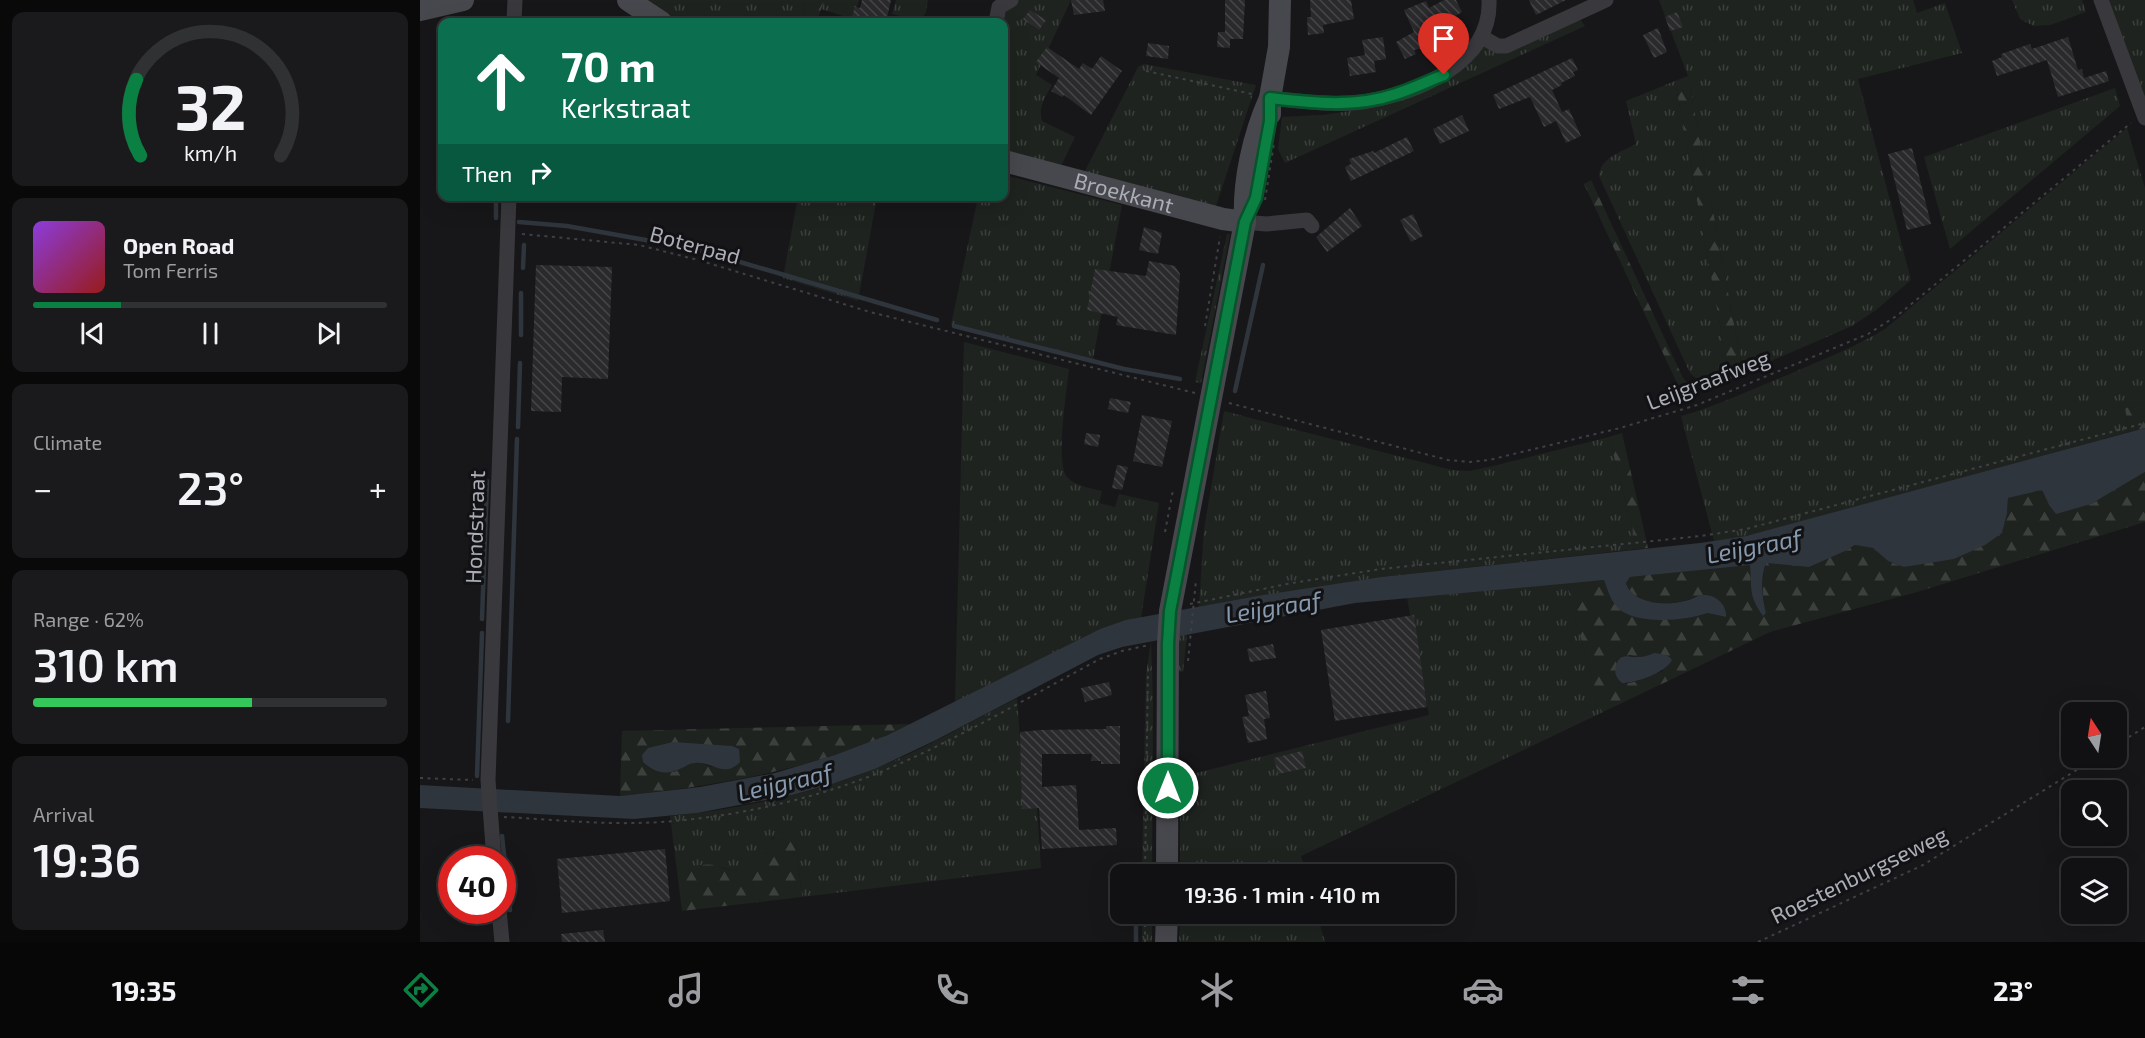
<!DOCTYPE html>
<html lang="en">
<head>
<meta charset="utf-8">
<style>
  body { margin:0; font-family:"Exo 2",sans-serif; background:#1a1a1c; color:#f1f3f6; height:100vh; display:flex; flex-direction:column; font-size:22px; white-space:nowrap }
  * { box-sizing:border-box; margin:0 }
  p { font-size:20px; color:#9c9da0 }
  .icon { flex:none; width:33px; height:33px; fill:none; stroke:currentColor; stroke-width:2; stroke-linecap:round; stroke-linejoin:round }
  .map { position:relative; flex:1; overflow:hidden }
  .sheet { display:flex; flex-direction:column; gap:12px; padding:12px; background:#09090a; width:420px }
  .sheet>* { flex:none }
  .hud { position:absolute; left:18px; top:18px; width:570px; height:183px; border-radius:12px; box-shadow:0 6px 24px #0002,0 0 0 2px #303133; background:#0b6e4f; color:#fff; overflow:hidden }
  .needle { width:39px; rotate:348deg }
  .tools { position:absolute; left:1641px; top:702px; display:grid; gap:12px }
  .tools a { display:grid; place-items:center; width:66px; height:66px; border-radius:12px; background:#111113; box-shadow:0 6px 24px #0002,0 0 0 2px #303133; font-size:30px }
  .speed { position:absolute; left:18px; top:846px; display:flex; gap:12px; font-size:30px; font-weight:700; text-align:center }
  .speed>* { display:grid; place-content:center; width:78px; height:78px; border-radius:50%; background:#111113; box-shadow:0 6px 24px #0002,0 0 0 2px #303133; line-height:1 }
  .speed .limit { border:9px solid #d22; background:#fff; color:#111 }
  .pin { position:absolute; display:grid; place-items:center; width:51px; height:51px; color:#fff; margin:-62px -26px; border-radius:50% 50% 50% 0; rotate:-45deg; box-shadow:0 0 6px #0007 }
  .pin .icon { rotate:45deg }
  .me { position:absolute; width:66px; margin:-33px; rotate:0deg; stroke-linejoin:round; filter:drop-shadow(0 0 4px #0008) }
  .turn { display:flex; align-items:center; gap:21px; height:126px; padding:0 24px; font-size:27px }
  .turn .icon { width:78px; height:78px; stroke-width:2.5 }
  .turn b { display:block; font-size:42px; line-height:51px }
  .then { display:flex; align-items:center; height:57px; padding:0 24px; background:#0003; gap:12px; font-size:22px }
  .big { font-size:45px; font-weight:600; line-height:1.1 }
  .sheet .card { flex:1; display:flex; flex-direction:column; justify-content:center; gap:9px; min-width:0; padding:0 21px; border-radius:12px; background:#1a1a1c }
  .sheet .dial { align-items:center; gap:0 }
  .dial svg { height:156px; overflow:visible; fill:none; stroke:#303133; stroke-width:7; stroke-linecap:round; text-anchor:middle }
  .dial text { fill:#f1f3f6; stroke:none }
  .song { display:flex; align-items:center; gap:18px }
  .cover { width:72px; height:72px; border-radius:9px; background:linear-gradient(135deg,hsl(270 70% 55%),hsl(0 70% 35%)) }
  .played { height:6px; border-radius:3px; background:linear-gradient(90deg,#0b8043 25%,#303133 25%) }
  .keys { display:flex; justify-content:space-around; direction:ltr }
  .heat { display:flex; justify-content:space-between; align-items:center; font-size:33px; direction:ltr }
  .charge { height:9px; border-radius:4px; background:linear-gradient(90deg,#34c759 62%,#303133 0) }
  .trip { position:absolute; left:690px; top:864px; width:345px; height:60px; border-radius:12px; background:#111113; box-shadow:0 6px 24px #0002,0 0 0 2px #303133; font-weight:600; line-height:60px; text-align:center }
  .tabs { display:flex; height:96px; justify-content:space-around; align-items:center; background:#070708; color:#9c9da0 }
  .tabs .icon { width:42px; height:42px }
  .tabs .on { color:#0b8043 }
  .tabs b { font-size:27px; color:#f1f3f6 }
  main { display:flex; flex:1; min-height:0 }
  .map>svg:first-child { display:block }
  .grass { fill:url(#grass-tufts) }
  .forest { fill:url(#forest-firs); fill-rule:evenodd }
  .water { fill:#2f353c }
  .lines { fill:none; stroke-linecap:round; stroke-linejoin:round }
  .stream { stroke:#2f353c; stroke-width:4.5 }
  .building { fill:url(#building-back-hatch) }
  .path { stroke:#3f4044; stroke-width:2; stroke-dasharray:3 4.5; stroke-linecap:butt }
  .street { stroke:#39393d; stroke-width:15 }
  .secondary { stroke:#47484d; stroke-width:22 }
  .route-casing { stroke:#07532c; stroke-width:15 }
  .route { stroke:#0b8043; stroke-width:10 }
  .labels { text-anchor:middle; stroke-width:6; stroke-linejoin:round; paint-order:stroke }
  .street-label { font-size:22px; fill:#abaeb7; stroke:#121214 }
  .water-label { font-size:24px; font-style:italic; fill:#869aaf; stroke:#121214 }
</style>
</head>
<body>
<main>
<section class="sheet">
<div class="card dial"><svg viewBox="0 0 100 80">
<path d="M14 69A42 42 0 1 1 86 69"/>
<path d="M14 69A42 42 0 0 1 12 30" stroke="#0b8043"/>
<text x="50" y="56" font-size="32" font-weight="700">32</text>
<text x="50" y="72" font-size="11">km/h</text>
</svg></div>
<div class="card">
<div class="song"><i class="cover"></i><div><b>Open Road</b><p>Tom Ferris</p></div></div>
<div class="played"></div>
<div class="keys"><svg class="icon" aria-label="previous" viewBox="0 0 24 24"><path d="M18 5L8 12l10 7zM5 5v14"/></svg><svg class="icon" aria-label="pause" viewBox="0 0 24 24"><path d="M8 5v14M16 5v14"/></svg><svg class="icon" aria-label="next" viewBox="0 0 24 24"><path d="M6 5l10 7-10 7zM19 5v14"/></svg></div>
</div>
<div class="card"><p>Climate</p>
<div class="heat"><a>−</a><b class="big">23°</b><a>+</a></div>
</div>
<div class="card"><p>Range · 62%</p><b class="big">310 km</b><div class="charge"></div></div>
<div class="card"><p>Arrival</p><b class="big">19:36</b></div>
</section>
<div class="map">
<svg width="1725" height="942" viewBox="0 0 1725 942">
  <defs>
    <pattern id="grass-tufts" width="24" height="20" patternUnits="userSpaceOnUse" patternTransform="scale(1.5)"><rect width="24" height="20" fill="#1e231f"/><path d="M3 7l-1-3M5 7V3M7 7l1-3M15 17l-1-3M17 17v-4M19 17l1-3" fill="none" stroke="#3c403d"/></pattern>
    <pattern id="forest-firs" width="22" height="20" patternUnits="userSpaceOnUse" patternTransform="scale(1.5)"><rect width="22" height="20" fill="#1e231f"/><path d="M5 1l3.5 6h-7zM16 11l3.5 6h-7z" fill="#3c403d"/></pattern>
    <pattern id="building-back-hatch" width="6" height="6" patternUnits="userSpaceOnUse" patternTransform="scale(1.5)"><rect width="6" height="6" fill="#2a2a2d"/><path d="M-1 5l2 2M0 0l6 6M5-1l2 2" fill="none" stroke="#464649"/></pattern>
  </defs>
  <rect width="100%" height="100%" fill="#171719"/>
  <g class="grass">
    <path d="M228,0H386L380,22H254L226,5Z"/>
    <path d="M404,0H439L433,19L401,9Z"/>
    <path d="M476,0H508L506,12L500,21L472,14Z"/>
    <path d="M585,0H651L616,75L632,85C625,97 618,107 622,121L655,137L640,168L584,154V22Z"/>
    <path d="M1239,0H1493L1497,13L1525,3L1542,53L1438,79L1491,280L1456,310L1432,326L1323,373L1268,76Z"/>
    <path d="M1592,0H1662L1666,12L1630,25L1614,26L1600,19Z"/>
    <path d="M1685,0H1725V100Z"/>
    <path d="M1159,18L1165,26L865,163L858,149L862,117L903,115L944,109L1060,47L1069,46Z"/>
    <path d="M724,64L836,85L795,209L663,175L718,67Z"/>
    <path d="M1255,81L1310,379L1287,389L1270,373L1179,176C1180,158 1201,152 1216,144L1206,101Z"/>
    <path d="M1695,88L1700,106L1530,249L1504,157Z"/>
    <path d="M1707,128L1725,188V403L1705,408L1709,432L1379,522L1326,536L1294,541L1261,416C1297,406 1330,390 1365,376C1399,361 1434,348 1465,329Z"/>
    <path d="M584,175L702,205L673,359L531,325L558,197L584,196Z"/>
    <path d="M378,197H457L438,301L363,278Z"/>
    <path d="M807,234H810L781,383L775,382Z"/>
    <path d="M544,342L649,369C647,389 635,463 647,477C655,486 670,488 682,491L679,503L695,507L699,494L739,503L721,618L680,629L535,703Z"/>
    <path d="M804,411L1032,470L1050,471L1073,466L1189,437L1218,549L961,577L779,607L784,529Z"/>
    <path d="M1146,583L1181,713L881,856L886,874H760V777L1009,715L987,598Z"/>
    <path d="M767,634L763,672L757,671L755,637Z"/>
    <path d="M731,641L733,703L732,874H722L726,675Z"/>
    <path d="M597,698L604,794H616L621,868L382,897L376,843L353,837C346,847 339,860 329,866C314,876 307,866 294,866C282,865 268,867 257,871L250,816C319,809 389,795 454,769C503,750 550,722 597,698Z"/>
    <rect x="722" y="914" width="10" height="28"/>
    <path d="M760,914H897L905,942H759Z"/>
  </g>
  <g class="forest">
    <path d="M386,0H404L397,22H380Z"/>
    <path d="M1268,76L1323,373L1310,379L1255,81Z"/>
    <path d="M1171,180L1263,378L1277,392L1263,396L1164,184Z"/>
    <path d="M1725,403V428L1709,432L1705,408Z"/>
    <path d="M1202,433L1228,548L1218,549L1189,437Z"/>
    <path d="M1725,472V522L1497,592L1350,632L1181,713L1146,583L1184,580L1188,592L1215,617C1240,619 1264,622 1287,613L1305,617L1275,597C1256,606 1213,608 1206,583L1210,577L1331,564C1330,586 1330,598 1343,615L1346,613C1342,597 1341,579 1346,563C1371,564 1414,559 1435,545L1453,548L1468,561L1484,567L1504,562L1587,513L1588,498L1622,490L1629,505L1671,504ZM1234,653L1243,671C1230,676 1217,684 1202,683L1209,655L1222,658Z"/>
    <path d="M492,724C400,769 301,785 200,796L202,731ZM223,762H320L291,767L280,762L272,763L254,772Z"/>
    <path d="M360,835L371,836L376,843L382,897L262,911L257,871C268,867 282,863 295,865C305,868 311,873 322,869C340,863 343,840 360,835Z"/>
  </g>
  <g class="water">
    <path d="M1725,428V472L1671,504L1636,514L1629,505L1622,490L1588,498L1587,513L1582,533L1565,545L1534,559L1484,567L1468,561L1453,548L1435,545L1425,551L1389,567L1346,563C1340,579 1342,597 1346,613L1343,616C1328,595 1332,588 1330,565L1210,577L1206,583C1212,604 1246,606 1264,601C1272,600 1278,594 1286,595C1298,596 1307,606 1306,617L1287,613C1266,621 1213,626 1196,606C1190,599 1187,588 1184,580L935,603L702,647L678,655L516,740L455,769L412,784L372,795L277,813L214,819L0,808V785L200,796L280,787L355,773L415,755L468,735L680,629L706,620L843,595L961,577L1280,543L1326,536Z"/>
    <path d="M1234,653C1241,654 1248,654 1252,660C1245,673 1217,683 1202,683C1196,678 1194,673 1196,666C1199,652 1209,657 1220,657C1224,657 1229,655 1234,653Z"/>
    <path d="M253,742L312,746L319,749L320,762C304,779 292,761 275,763C270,763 267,766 262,768C247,776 235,773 223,762L222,755L228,748Z"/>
  </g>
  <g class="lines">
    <g class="stream">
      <path d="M82,22V18"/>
      <path d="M76,218V196"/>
      <path d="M99,222L147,226L276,249L517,320"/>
      <path d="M103,268L104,245"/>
      <path d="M534,326L704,369L760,379"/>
      <path d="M101,335V293"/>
      <path d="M815,391L843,265"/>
      <path d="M98,427L100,363"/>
      <path d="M62,619L67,481"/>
      <path d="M88,721L97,439"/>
      <path d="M57,776L62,633"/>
      <path d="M82,836L90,910"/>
      <path d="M716,914V942"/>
    </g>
  </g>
  <g class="building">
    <path d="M442,0H471L466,22H430L435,7L440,8Z"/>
    <path d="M651,0H683L685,11L654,15Z"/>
    <path d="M805,0H825L823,39H810V48L797,47L798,32H805Z"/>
    <path d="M890,0H931L934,19L903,25L904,33L888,35L887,17H891Z"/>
    <path d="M1024,0H1036L1042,12L1002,36L1008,47L994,50L996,54L985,59L976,42L994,32L984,10L1006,1L1009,8Z"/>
    <path d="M1109,0H1146L1116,15Z"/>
    <path d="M610,10L626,20L619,30L603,19Z"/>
    <path d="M1257,12L1263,27L1250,31L1245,17Z"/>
    <path d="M1238,28L1247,52L1234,58L1223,35Z"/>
    <path d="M963,37L966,59L954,61L956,72L930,76L927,58L945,55L942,40Z"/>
    <path d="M1648,37L1658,70L1662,69L1664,78L1686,71L1689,81L1638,97L1627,60L1577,76L1572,61L1582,57L1581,54L1610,44L1612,49Z"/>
    <path d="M728,43L749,46L748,59L726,56Z"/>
    <path d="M627,47L659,69L663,63L672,69L681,56L702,71L671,115L644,95L642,97L631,91L639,78L616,62Z"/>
    <path d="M1152,58L1158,70L1153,72L1155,76L1141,83L1142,85L1132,90L1142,112L1149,109L1161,136L1146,143L1136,121L1124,127L1110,97L1079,109L1073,95Z"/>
    <path d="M1042,115L1049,131L1020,144L1013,129Z"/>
    <path d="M987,137L994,151L931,181L925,167L931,164L929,159L953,151L954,153Z"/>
    <path d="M1492,148L1511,224L1487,230L1468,154Z"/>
    <path d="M930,208L942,226L907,252L896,237Z"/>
    <path d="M993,214L1003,236L991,242L980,220Z"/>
    <path d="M724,227L742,233L738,254L719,250Z"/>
    <path d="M729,261L755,266L760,274L756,335L696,325L698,317L667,310L675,269L726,276Z"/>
    <path d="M116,265L192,267L188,379L142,377L141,412L111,411Z"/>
    <path d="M690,398L711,402L708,413L688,409Z"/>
    <path d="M722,415L752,421L742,467L713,461Z"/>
    <path d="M666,433L680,435L678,447L664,444Z"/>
    <path d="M697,465L708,467L702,490L692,488Z"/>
    <path d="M994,615L1007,707L915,721L901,630Z"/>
    <path d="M853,644L856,658L830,662L827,649Z"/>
    <path d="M689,682L692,695L665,702L661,688Z"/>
    <path d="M846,691L850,718L844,719L847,739L828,743L822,717L829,716L825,695Z"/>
    <path d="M686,726H700V764H681V761H671L672,754H622V787L656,785L659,830L696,828L697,845L622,849L619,808L602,809L600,732L620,730L686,729Z"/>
    <path d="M882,751L886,768L858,774L854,758Z"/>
    <path d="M245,849L250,901L142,913L137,859Z"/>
    <path d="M183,930L185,942H142L141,934Z"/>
  </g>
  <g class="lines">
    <g class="path">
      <path d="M726,71L832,94"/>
      <path d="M845,200L854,143"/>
      <path d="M102,234L219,245L278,260L450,312L775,393"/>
      <path d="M785,326L800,237"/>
      <path d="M809,403L1028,460L1050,462L1069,460L1200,428L1277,405L1448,334L1478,315L1711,123"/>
      <path d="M745,532L753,490"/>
      <path d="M770,604L872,583L961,569L1281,536L1326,529L1725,423"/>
      <path d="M768,661L776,580"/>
      <path d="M1696,745L1725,727"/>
      <path d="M0,778L53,780"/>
      <path d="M84,817C127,819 172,824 215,823C292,822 387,802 458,773C535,741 607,698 680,659L702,651L729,645"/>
      <path d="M725,874L728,668"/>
      <path d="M725,942V914"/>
      <path d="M1338,942L1503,865L1676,758"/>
    </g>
    <g class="street">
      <path d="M1681,0L1725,118"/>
      <path d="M94,22L95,0"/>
      <path d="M576,22L579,7L591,0"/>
      <path d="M1062,37L1078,46H1086L1186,0"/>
      <path d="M850,98C880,101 912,106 942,102C995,94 1072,64 1069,0"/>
      <path d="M825,222L846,224L887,220L892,226"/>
      <path d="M74,860L68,780L89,196"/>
      <path d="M79,910L82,942"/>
    </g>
    <g class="secondary">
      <path d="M208,0L241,22"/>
      <path d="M0,10L43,0"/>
      <path d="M850,114V98L859,47L860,0"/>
      <path id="s1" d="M584,161L803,219L825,222"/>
      <path d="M747,874L748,644L750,611L825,222C823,181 833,136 850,98"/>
      <path d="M746,942L747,914"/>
    </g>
  </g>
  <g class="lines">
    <defs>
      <path id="route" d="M748,788V644L750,611L825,222L836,198L850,121V98C892,103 936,108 976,94C992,89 1008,81 1024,75"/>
    </defs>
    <use href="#route" class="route-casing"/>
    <use href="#route" class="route"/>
  </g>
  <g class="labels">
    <g class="street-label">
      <text dy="8" stroke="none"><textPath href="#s1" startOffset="124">Broekkant</textPath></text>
      <text transform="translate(275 245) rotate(15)" y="8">Boterpad</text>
      <text transform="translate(1288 380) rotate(-21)" y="8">Leijgraafweg</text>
      <text transform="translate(55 527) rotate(-88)" y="8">Hondstraat</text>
      <text transform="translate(1439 875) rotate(-26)" y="8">Roestenburgseweg</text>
    </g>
    <g class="water-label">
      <text transform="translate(1334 547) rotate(-11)" y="8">Leijgraaf</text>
      <text transform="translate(853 608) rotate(-9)" y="8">Leijgraaf</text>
      <text transform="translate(365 783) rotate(-13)" y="8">Leijgraaf</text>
    </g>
  </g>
</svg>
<div class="tools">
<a><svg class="needle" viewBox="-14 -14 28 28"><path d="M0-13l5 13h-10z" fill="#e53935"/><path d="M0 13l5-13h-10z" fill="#9c9da0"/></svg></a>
<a><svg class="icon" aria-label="search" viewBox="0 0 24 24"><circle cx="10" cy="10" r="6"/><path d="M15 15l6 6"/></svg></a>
<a><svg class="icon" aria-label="layers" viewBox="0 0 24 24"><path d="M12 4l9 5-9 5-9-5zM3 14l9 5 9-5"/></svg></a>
</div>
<div class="speed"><div class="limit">40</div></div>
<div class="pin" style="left:1024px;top:75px;background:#d93025"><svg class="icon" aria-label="arrive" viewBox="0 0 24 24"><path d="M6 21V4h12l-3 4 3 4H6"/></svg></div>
<svg class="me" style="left:748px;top:788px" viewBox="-20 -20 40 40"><circle r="17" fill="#0b8043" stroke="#fff" stroke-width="3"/><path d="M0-11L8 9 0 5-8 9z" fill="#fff"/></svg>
<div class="trip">19:36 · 1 min · 410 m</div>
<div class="hud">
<div class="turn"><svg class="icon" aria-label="ahead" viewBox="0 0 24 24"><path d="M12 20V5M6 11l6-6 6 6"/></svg><div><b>70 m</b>Kerkstraat</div></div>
<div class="then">Then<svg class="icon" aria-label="right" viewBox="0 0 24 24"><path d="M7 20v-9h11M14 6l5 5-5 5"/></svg></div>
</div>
</div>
</main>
<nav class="tabs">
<b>19:35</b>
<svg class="icon on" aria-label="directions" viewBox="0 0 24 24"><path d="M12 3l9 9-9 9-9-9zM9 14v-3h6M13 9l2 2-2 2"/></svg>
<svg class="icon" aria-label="music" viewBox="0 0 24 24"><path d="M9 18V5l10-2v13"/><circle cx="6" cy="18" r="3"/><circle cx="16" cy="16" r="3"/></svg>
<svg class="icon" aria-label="phone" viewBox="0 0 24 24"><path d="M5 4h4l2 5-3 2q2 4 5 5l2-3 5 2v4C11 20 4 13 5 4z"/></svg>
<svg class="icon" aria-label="climate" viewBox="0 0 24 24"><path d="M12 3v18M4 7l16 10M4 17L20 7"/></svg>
<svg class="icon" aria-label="car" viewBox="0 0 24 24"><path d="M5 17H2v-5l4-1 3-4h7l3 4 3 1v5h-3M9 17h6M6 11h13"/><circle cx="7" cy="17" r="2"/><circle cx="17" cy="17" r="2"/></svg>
<svg class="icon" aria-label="filters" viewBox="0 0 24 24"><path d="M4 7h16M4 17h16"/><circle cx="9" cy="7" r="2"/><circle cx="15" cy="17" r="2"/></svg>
<b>23°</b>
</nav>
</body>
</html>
